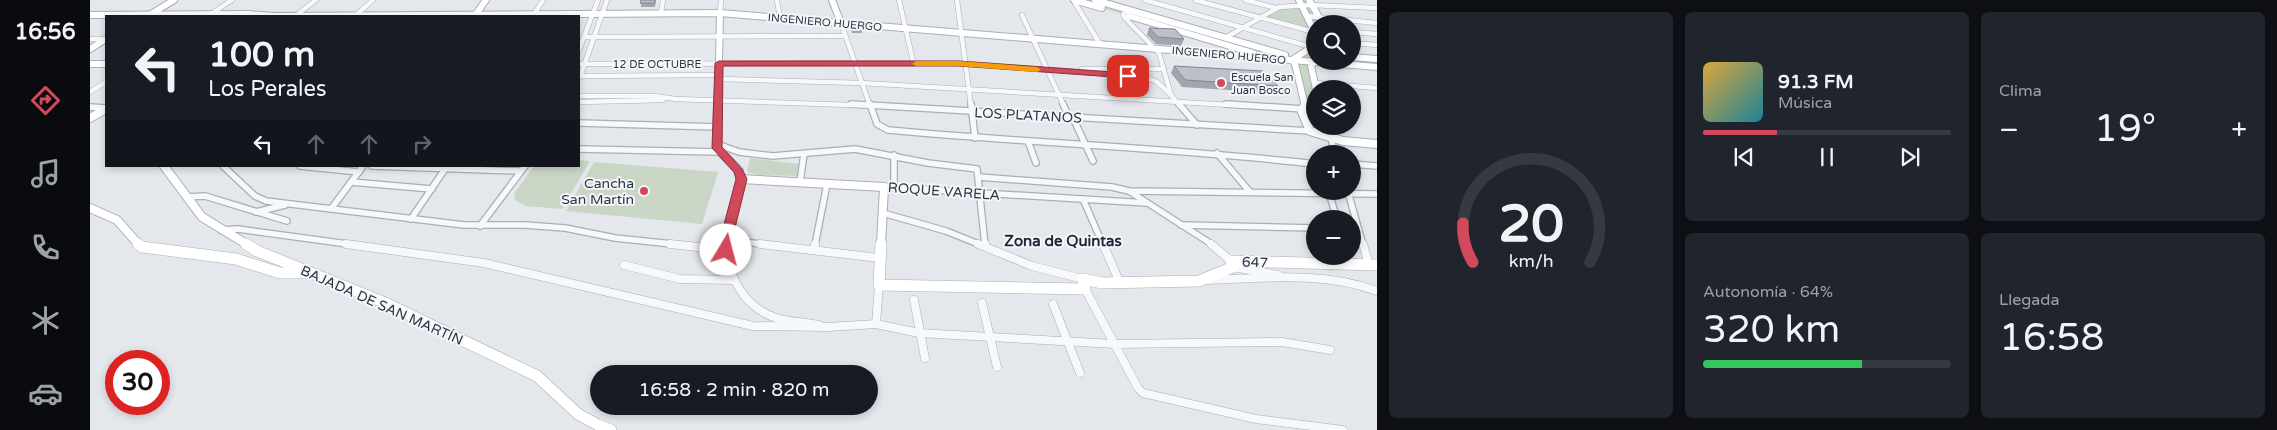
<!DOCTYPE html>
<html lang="es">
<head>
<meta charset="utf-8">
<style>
  body { margin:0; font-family:"Varela Round",sans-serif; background:#20242c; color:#f1f3f6; height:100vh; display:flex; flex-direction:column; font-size:19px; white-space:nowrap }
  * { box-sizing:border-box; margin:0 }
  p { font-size:16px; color:#9ea1a6 }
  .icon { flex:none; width:28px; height:28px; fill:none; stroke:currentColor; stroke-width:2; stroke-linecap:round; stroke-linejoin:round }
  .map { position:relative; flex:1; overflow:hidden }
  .panel { display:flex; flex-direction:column; gap:12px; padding:12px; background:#0d0f14; width:900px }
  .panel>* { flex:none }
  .hud { position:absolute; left:15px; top:15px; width:475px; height:152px; border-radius:0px; box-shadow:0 2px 8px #0003; background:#171b24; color:#f1f3f6; overflow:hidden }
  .controls { position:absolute; left:1216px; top:15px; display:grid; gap:10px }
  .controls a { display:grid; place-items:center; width:55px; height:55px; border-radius:50%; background:#171b24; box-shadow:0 2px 8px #0003; font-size:25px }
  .speed { position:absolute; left:15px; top:350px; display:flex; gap:10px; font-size:25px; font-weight:700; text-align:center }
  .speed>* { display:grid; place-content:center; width:65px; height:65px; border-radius:50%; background:#171b24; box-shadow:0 2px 8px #0003; line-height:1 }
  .speed .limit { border:8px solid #d22; background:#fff; color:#111 }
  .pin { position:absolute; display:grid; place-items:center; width:42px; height:42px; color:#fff; margin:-21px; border-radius:10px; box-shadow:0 2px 8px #0006 }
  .me { position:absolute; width:55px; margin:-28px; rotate:8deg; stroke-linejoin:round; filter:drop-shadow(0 0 4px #0008) }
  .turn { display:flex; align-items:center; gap:18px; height:105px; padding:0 20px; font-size:22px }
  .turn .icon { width:65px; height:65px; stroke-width:2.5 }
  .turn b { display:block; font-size:35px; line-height:42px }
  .lanes { display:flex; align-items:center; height:48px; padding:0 20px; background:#0003; justify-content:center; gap:25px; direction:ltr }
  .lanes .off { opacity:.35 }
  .big { font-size:38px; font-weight:600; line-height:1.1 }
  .panel .card { flex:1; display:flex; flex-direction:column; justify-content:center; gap:8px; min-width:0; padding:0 18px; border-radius:8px; background:#20242c }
  .panel .dial { align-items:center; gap:0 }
  .dial svg { height:130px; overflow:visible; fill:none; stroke:#363941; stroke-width:7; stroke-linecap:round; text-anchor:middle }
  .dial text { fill:#f1f3f6; stroke:none }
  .song { display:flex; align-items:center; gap:15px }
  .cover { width:60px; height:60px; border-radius:8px; background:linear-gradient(135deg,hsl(40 70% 55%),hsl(190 70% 35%)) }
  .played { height:5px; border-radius:2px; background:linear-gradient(90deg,#d1495b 30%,#363941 30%) }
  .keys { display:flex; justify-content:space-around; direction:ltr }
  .heat { display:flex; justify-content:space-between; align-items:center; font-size:28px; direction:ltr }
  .charge { height:8px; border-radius:4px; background:linear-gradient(90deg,#34c759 64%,#363941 0) }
  .panel .tiles { flex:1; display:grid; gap:12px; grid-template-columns:repeat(3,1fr) }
  .card:first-child { grid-row:span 2 }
  .trip { position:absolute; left:500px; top:365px; width:288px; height:50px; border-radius:25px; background:#171b24; box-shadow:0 2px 8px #0003; font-weight:600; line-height:50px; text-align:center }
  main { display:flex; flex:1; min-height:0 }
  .tab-bar { display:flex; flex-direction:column; width:90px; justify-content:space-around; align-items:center; background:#090b0e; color:#9ea1a6 }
  .tab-bar .icon { width:35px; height:35px }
  .tab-bar .active { color:#d1495b }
  .tab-bar b { font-size:22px; color:#f1f3f6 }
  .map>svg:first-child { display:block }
  .green { fill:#c9d6c5 }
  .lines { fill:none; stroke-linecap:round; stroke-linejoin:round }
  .street-far2-casing { stroke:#a9aeb7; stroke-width:5.5 }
  .street-far1-casing { stroke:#a9aeb7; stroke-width:8 }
  .street-casing { stroke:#a9aeb7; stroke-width:9 }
  .secondary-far2-casing { stroke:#a9aeb7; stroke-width:8 }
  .secondary-far1-casing { stroke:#a9aeb7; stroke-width:10 }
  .secondary-casing { stroke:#a9aeb7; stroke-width:12 }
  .street-far2 { stroke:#f7f8fa; stroke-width:4.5 }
  .street-far1 { stroke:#f7f8fa; stroke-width:5.5 }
  .street { stroke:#f7f8fa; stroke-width:8 }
  .secondary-far2 { stroke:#fff; stroke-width:6 }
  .secondary-far1 { stroke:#fff; stroke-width:8 }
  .secondary { stroke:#fff; stroke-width:11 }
  .wall { fill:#a1a5ae }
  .building { fill:#bbc0ca; stroke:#83868d }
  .route { fill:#d1495b; stroke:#882f3b }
  .slow { fill:#f59e0b }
  .poi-dot { fill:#d1495b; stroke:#f4f6f9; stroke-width:2 }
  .labels { text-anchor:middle; stroke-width:4; stroke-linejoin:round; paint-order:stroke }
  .far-street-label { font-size:11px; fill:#2b3445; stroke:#f4f6f9 }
  .far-poi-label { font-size:11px; fill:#2b3445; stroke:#f4f6f9; text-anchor:start }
  .street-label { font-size:14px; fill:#2b3445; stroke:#f4f6f9 }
  .poi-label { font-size:14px; fill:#2b3445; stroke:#f4f6f9; text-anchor:end }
  .neighbourhood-label { font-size:15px; font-weight:bold; fill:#1d2536; stroke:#f4f6f9 }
</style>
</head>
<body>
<main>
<nav class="tab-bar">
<b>16:56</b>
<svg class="icon active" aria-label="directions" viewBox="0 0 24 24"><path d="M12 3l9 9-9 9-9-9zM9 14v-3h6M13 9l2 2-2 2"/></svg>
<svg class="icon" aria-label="music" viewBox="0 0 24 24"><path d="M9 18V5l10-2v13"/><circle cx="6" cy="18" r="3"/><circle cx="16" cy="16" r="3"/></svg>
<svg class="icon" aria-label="phone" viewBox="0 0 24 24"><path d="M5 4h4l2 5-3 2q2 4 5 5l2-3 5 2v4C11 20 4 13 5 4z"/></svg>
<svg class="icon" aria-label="climate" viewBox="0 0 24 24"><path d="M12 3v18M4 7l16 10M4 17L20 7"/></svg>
<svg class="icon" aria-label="car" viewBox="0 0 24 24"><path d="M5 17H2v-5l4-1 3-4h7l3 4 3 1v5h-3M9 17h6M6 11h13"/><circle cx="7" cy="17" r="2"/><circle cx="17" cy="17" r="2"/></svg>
</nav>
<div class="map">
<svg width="1287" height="430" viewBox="0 0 1287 430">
  <rect width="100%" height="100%" fill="#e4e7ec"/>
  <g class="green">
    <path d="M984,0H1005L1193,54L1205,57L1225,49V61H1262L1263,57L1287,59V67L1224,62L1225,126H1237L1241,137L1220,131L1205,64Z"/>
    <path d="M1209,0H1219L1233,24H1225V33L1170,17L1186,8L1211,6Z"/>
    <path d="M660,158L711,164L709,176L670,175L657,172Z"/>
    <path d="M489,160L500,161L472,209L436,206L425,200L424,194L444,166H489Z"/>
    <path d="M504,162L628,172L612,224L476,211Z"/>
  </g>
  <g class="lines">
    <defs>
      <g id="street-far2">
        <path d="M687,0L690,18"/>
        <path d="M809,0L823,61"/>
        <path d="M867,0L881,106"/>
        <path d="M1055,0L1225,48"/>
        <path d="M1105,0L1224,32"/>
        <path d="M1155,0L1186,8"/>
        <path d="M987,1L985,3L1010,44"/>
        <path d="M1039,10L1033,14L1034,17L1069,53L1081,95L1090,106"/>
        <path d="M209,13L226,0"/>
        <path d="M571,13L573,0"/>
        <path d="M630,13L631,0"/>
        <path d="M121,14L142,0"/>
        <path d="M932,15L974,106"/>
        <path d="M265,16L283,0"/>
        <path d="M443,16L453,0"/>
        <path d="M1217,16L1287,23"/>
        <path d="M751,23L780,106"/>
        <path d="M1262,32L1287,34"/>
        <path d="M494,37L755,36"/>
        <path d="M1135,38L1189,7L1222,5L1287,8"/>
        <path d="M0,39H16"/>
        <path d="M1262,43L1287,45"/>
        <path d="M489,50L508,0"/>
        <path d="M489,64L868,63L1055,77L1067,82L1082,96"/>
        <path d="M992,69H1074"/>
        <path d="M489,76L629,75"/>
        <path d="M490,77L517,0"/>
        <path d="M629,79L772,83L1157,106"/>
        <path d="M1225,83L1287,88"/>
        <path d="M0,92L16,82"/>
        <path d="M489,96H564L586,99L791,106"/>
        <path d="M489,102L573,100"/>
      </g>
      <g id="street-far1">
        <path d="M761,104L1220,131"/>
        <path d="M780,104L787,124L798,130C940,143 1083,148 1225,164"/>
        <path d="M881,104L885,138"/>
        <path d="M973,104L977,113L984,120L1003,161"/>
        <path d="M1089,104L1107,125"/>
        <path d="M1136,104L1214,109"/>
        <path d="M0,107L16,108"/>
        <path d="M489,123L628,127"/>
        <path d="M1241,137L1244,154"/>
        <path d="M938,141L946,163"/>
        <path d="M627,144L649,152L683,156L765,149L838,163L887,169L895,245"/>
        <path d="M489,149L629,152"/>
        <path d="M1127,153L1160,192"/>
        <path d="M804,155V187"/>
        <path d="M1262,164L1287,166"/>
        <path d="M133,166L165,196L176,201L374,225H435L475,228L525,238L592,245"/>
        <path d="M210,166L269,172"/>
        <path d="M282,166L431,171"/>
        <path d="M889,177L1022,187L1039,191L1287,194"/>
        <path d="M261,182L342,189"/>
        <path d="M710,182L714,154"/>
        <path d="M794,187L1057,203"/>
        <path d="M1039,191L1123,245"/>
        <path d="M1258,192L1273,245"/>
        <path d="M1239,193L1247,219"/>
        <path d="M96,197L115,196L197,221"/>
        <path d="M993,199L1013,245"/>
        <path d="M241,209L273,166"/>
        <path d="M166,212L195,205"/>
        <path d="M793,213L856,231L891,245"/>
        <path d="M321,219L357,166"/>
        <path d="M1091,225L1225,228"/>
        <path d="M390,226L435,166"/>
        <path d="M131,230L148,229L265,245"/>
        <path d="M636,240L680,245"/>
        <path d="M636,245L639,219L651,179"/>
        <path d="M725,245L737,184"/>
      </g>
      <g id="street">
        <path d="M256,244L394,263L663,326L738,327L786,324L829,333L1025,344L1192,342L1240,350"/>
        <path d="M580,244L636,250"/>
        <path d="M636,244C637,276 654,307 686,318C700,322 715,322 729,325"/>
        <path d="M670,244L789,258"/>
        <path d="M888,244L942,266L993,279"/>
        <path d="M895,244V246"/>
        <path d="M1013,244L1030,283"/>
        <path d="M1121,244L1141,261"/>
        <path d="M1273,244L1279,265"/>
        <path d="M724,250L725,244"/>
        <path d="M534,265L590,279L643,280"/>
        <path d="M1143,267L1188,275"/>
        <path d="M1118,280C1175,278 1233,271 1287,291"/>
        <path d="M995,289L1048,388L1053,393L1166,419L1253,430"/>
        <path d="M824,300L835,358"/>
        <path d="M892,303L907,367"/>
        <path d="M963,304L990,373"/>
        <path d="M786,324L789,285"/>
      </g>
      <g id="secondary-far2">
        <path d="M742,0L751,23"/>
        <path d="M984,0L1012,8"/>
        <path d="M1005,0L1195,55"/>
        <path d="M1209,0L1225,33"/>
        <path d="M1219,0L1233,24"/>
        <path d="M61,14L84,0"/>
        <path d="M156,14L184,16L630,13L1287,67"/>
        <path d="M386,14L396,0"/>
        <path d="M0,15L160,14"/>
        <path d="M1039,16L1163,53"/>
        <path d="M0,49L16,39"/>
        <path d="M1262,57L1287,59"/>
        <path d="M1202,60L1205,64L1215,106"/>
        <path d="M1202,60L1219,49H1225"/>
        <path d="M1224,62L1221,66L1226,89"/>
        <path d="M0,64H16"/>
        <path d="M628,106L630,13"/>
      </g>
      <g id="secondary-far1">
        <path d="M628,104L627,148L649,171L651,179L794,187L791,245"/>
        <path d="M1215,104L1212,112L1220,131L1253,141L1287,144"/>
        <path d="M0,118L16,109"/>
        <path d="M1237,126L1241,137"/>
        <path d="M74,166L112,217L158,245"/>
        <path d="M0,208L27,220L49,245"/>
      </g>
      <g id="secondary">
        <path d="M48,244L52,247L146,259L190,273H219"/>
        <path d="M156,244L167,251L293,302L447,376L488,414L508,425L521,430"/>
        <path d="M791,244L789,285L995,289L993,279L1012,283L1109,281L1143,267L1141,261L1287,265"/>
      </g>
    </defs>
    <use href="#street-far2" class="street-far2-casing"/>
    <use href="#street-far1" class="street-far1-casing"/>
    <use href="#street" class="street-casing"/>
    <use href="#secondary-far2" class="secondary-far2-casing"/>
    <use href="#secondary-far1" class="secondary-far1-casing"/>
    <use href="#secondary" class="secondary-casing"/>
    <use href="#street-far2" class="street-far2"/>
    <use href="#street-far1" class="street-far1"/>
    <use href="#street" class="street"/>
    <use href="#secondary-far2" class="secondary-far2"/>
    <use href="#secondary-far1" class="secondary-far1"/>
    <use href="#secondary" class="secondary"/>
  </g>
  <g class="wall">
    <path d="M551,0H566L565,7H551Z"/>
    <path d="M761,24L772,29V33H762L761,29Z"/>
    <path d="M1059,28L1094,39L1091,46L1066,44L1057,35Z"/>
    <path d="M1084,66L1188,86L1184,93L1092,87L1081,73Z"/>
  </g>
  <g class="building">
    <path d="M551,0H565V3H550Z"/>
    <path d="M761,24L771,25L772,29H762Z"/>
    <path d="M1059,28L1085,29L1094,39L1068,37Z"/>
    <path d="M1084,66L1173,71L1188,86L1095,80Z"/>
  </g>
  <path class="route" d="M629,61H868L1038,73L1042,76L1038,78L868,66H633L632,147L652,169L657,179L642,240V250L636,253L630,250V240L646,179L644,172L622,148L625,63Z"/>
  <path class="slow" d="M868,61L947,67L951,70L947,72L868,66H826L822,64L826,61Z"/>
  <g class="poi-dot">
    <circle cx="1131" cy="83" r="5"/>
    <circle cx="554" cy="191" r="5"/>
  </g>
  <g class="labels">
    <g class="far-street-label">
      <text transform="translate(735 22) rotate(5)" y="4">INGENIERO HUERGO</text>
      <text transform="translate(1139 55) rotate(5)" y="4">INGENIERO HUERGO</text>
      <text x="567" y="68">12 DE OCTUBRE</text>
    </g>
    <g class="far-poi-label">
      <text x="1141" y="81">Escuela San<tspan x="1141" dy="13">Juan Bosco</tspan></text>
    </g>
    <g class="street-label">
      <text transform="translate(938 115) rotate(3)" y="5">LOS PLATANOS</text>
      <text transform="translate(854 191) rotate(4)" y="5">ROQUE VARELA</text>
      <text transform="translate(1165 262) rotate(2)" y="5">647</text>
      <text transform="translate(292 305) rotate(24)" y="5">BAJADA DE SAN MARTÍN</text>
    </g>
    <g class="poi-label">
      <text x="544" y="188">Cancha<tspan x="544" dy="16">San Martín</tspan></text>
    </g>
    <g class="neighbourhood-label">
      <text x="973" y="246">Zona de Quintas</text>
    </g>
  </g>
</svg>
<div class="controls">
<a><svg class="icon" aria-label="search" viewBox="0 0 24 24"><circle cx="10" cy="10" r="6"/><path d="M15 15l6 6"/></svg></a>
<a><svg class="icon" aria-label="layers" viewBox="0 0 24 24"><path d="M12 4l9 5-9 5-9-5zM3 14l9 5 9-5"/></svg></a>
<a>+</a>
<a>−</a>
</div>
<div class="speed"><div class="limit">30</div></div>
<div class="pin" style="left:1038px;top:76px;background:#d93025"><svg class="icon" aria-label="arrive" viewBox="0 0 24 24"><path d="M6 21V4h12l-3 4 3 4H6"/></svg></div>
<svg class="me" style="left:636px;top:250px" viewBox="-20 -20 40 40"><circle r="19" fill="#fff"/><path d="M0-13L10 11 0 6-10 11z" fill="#d1495b"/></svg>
<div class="trip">16:58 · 2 min · 820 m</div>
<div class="hud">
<div class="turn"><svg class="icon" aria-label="left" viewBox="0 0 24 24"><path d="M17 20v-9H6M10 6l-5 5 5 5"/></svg><div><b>100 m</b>Los Perales</div></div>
<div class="lanes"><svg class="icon" aria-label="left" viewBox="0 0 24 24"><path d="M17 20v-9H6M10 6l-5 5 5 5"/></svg><svg class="icon off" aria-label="ahead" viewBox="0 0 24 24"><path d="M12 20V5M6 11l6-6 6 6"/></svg><svg class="icon off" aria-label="ahead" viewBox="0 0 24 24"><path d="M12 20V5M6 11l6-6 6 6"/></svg><svg class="icon off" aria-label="right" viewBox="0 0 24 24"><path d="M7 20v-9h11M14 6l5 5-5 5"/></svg></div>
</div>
</div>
<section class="panel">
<div class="tiles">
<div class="card dial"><svg viewBox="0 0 100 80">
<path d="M14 69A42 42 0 1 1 86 69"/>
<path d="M14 69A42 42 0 0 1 8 45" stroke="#d1495b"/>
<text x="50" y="56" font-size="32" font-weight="700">20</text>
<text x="50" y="72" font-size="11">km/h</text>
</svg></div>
<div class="card">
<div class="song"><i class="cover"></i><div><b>91.3 FM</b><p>Música</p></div></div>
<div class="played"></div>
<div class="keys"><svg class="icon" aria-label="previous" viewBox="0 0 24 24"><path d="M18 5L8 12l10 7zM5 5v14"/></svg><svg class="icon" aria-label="pause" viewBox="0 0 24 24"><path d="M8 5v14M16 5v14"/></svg><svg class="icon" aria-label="next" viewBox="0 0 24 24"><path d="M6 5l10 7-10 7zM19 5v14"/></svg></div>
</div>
<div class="card"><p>Clima</p>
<div class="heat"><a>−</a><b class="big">19°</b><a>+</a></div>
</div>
<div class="card"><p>Autonomía · 64%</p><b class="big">320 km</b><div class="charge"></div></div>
<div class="card"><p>Llegada</p><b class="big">16:58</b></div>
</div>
</section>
</main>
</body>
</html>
